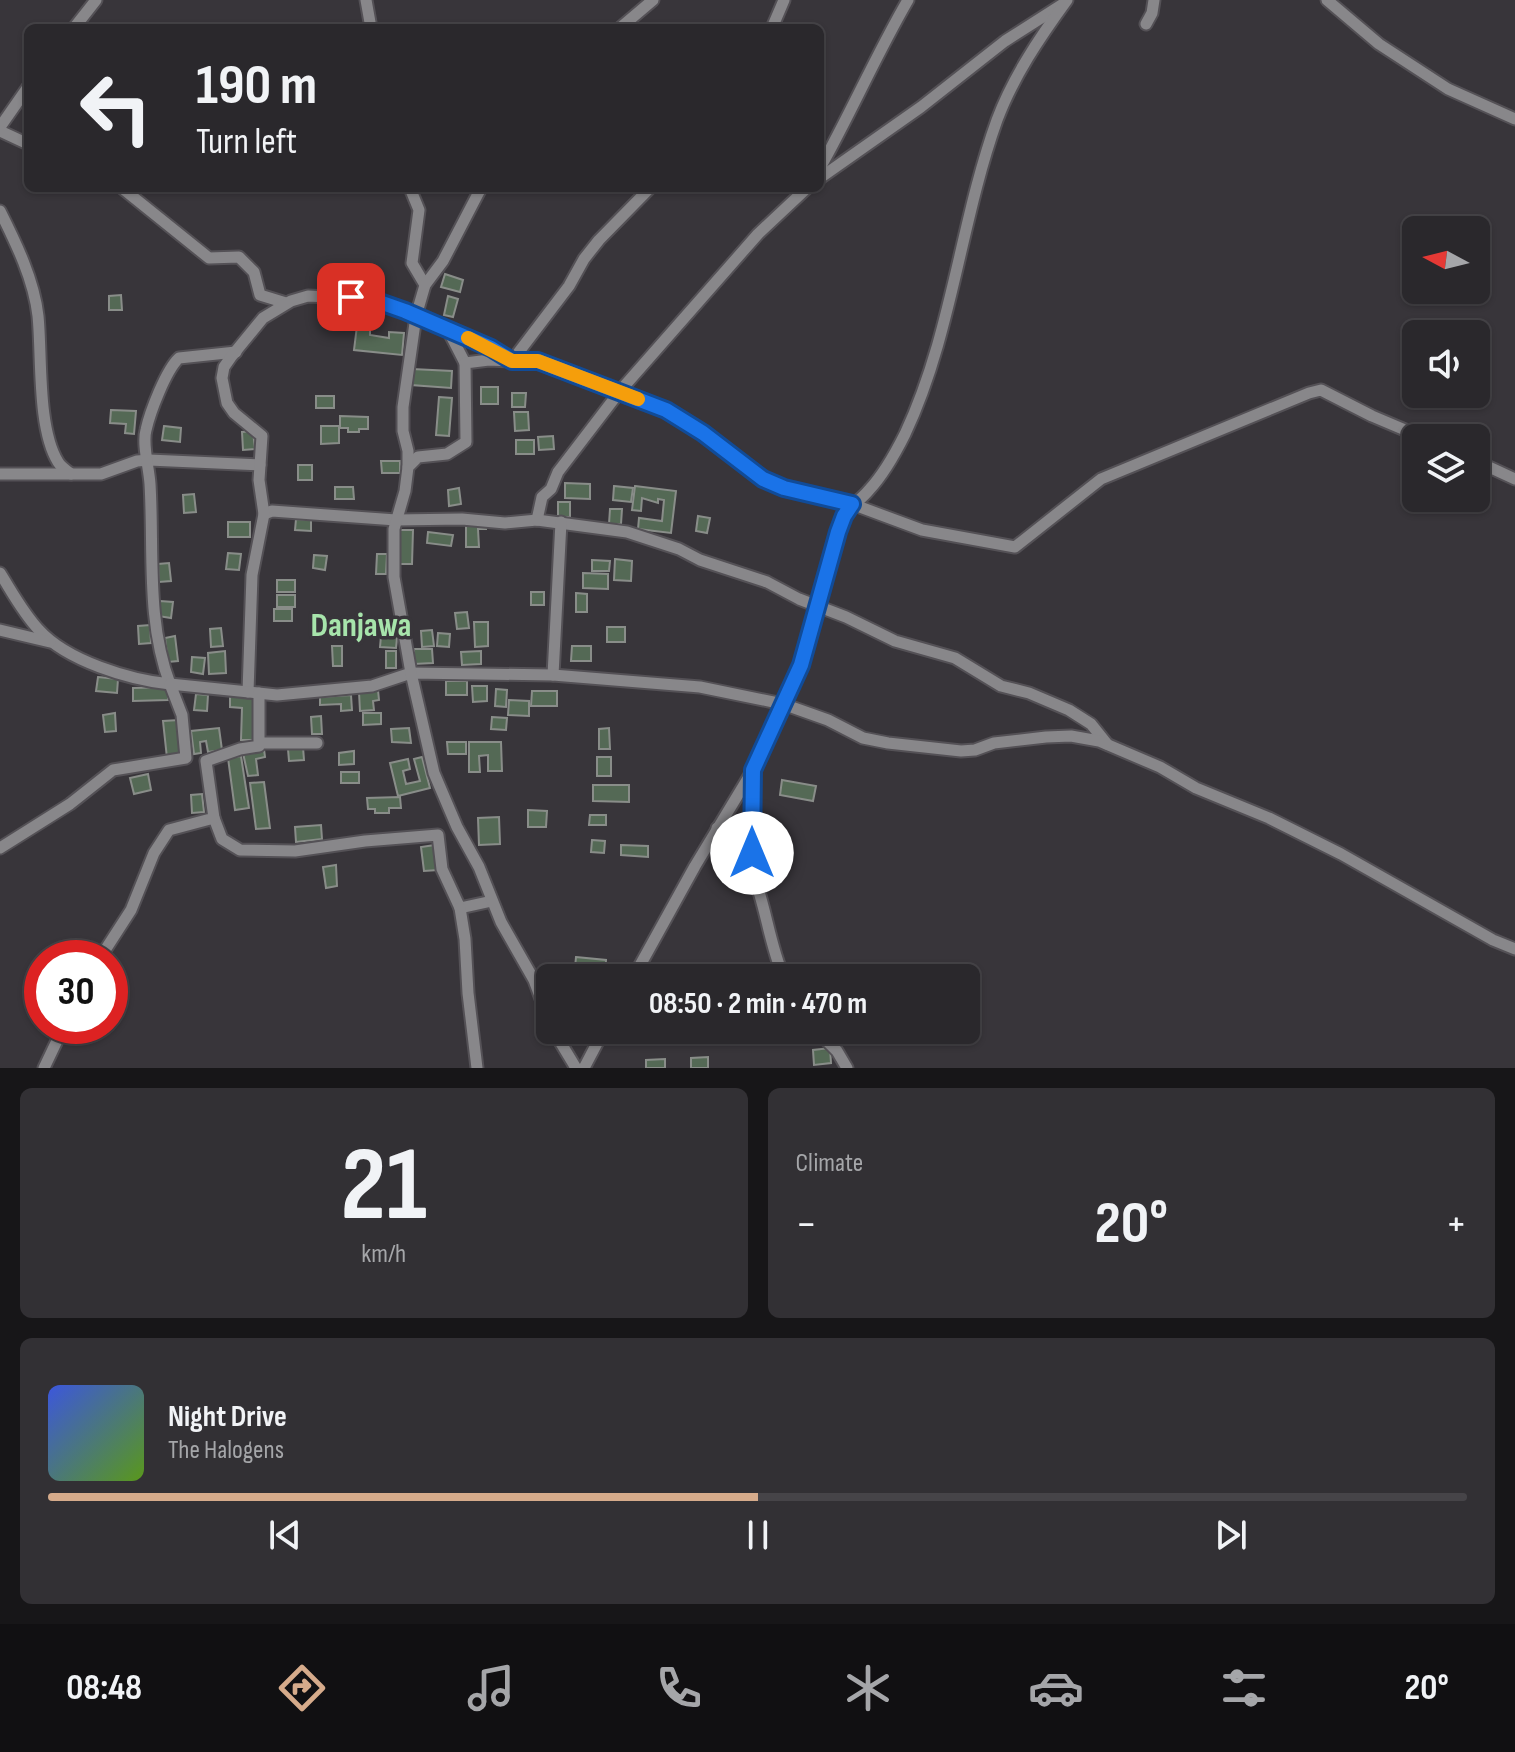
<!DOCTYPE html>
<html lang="en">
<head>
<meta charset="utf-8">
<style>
  body { margin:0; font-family:"Sofia Sans Condensed",sans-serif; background:#323034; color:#f1f3f6; height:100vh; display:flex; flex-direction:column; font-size:30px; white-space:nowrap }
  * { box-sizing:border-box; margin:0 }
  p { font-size:26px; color:#a5a6a9 }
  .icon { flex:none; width:44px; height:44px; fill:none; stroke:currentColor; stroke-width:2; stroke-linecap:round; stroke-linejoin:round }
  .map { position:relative; height:1068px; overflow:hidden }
  .drawer { display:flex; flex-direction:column; gap:20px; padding:20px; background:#171618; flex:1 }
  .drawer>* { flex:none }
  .banner { position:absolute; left:24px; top:24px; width:800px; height:168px; border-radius:12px; box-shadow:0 2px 6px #0004,0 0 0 2px #464448; background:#2a282c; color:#f1f3f6; overflow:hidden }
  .needle { width:52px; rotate:277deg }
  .controls { position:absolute; left:1402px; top:216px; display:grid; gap:16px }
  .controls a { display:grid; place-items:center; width:88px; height:88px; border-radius:12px; background:#2a282c; box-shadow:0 2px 6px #0004,0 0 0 2px #464448; font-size:40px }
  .speed { position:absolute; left:24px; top:940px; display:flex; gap:16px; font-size:40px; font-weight:700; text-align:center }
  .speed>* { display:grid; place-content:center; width:104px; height:104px; border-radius:50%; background:#2a282c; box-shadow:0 2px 6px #0004,0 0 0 2px #464448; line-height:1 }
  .speed .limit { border:12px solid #d22; background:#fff; color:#111 }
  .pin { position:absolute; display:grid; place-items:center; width:68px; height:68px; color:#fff; margin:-34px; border-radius:16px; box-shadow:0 4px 12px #0006 }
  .me { position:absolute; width:88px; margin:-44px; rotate:0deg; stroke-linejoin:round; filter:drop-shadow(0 0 6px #0008) }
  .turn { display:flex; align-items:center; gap:28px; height:168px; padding:0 40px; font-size:36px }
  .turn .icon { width:104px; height:104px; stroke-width:2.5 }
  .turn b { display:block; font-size:56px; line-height:68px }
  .big { font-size:60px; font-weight:700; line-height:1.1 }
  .drawer .widget { flex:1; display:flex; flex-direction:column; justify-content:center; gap:12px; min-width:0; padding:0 28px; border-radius:12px; background:#323034 }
  .drawer .dial { align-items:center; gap:0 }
  .dial b { font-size:104px; line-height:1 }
  .song { display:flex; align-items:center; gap:24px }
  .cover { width:96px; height:96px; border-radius:12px; background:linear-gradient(135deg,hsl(230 70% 55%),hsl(90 70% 35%)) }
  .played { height:8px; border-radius:4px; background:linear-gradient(90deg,#d6ab8b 50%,#464448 50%) }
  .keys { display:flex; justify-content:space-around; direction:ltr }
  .heat { display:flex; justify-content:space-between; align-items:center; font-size:44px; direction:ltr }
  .drawer .tiles { flex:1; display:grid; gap:20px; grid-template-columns:1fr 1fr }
  .widget:last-child { grid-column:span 2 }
  .trip { position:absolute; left:536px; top:964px; width:444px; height:80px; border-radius:12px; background:#2a282c; box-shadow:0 2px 6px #0004,0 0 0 2px #464448; font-weight:700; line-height:80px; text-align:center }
  .menu { display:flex; height:128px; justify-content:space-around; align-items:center; background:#111012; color:#a5a6a9 }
  .menu .icon { width:56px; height:56px }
  .menu .current { color:#d6ab8b }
  .menu b { font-size:36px; color:#f1f3f6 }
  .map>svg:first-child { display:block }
  .building { fill:#546955; stroke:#898d89; stroke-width:2 }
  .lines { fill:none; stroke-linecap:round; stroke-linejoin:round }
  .street-casing { stroke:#545156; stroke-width:15 }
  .street { stroke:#88878a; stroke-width:11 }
  .route-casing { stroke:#114b97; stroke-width:20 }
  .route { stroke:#1a73e8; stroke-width:14 }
  .slow { stroke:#f59e0b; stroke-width:14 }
  .labels { text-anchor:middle; stroke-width:7; stroke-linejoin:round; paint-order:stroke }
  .quarter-label { font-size:34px; font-weight:bold; fill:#a7e4ab; stroke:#38353a }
</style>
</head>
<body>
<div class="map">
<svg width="1515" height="1068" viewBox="0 0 1515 1068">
  <rect width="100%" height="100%" fill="#38353a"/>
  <g class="building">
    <path d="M445,274L463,280L460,292L441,287Z"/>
    <path d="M121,295L122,310H109V296Z"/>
    <path d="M448,296L458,299L453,317L444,315Z"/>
    <path d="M357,326L370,328V335L389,338V332L404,333L402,355L354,350Z"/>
    <path d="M412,369L452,371L451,388L411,385Z"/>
    <rect x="481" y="387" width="17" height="17"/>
    <path d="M512,393H526L525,407H512Z"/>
    <rect x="316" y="396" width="18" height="12"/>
    <path d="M439,397L452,398L449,436L436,435Z"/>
    <path d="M111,410L136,411L134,434L125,433L126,424L110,423Z"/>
    <path d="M514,412H528L529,430L515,431Z"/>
    <path d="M340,416L368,417V429H359V432H348V428H340Z"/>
    <path d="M164,426L181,428L180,442L162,440Z"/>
    <path d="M321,426H339V443L321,444Z"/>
    <path d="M253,431L255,449L243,450L242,432Z"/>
    <path d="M553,436L554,449L539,450L538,437Z"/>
    <rect x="516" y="440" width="18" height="14"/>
    <path d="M381,461H400V473H382Z"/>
    <rect x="298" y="465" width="14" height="15"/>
    <path d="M565,483L590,484V499L565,498Z"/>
    <path d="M614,486L633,488L631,502L613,500Z"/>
    <path d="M635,486L676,491L671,533L638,529L639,518L662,521L664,500L658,499V503L642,498L641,511L632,510Z"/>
    <path d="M335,487H353L354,499H335Z"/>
    <path d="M459,488L461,504L449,506L448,490Z"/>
    <path d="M194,494L196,512L184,513L183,495Z"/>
    <rect x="558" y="502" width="12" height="15"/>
    <path d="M610,509H622L621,524H609Z"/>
    <path d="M698,516L710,518L707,533L696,531Z"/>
    <path d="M296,519L311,520V531L295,530Z"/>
    <rect x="228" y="522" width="22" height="15"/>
    <path d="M466,523H486V529H478L479,547H466Z"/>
    <path d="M400,530H413L412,564H400Z"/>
    <path d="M428,532L453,535L451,546L427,543Z"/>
    <path d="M228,553L241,554L239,570L226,569Z"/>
    <path d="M377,554H387L386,574H376Z"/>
    <path d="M314,555L327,556L325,570L313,568Z"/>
    <path d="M615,559L632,561L631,581L614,580Z"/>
    <path d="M592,560L610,561L609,571H592Z"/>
    <path d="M169,563L171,581L159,582L158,564Z"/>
    <path d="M583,573L608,574V589L583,588Z"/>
    <rect x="277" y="580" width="18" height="12"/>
    <rect x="531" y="592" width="13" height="13"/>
    <path d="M576,593L587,594V612H576Z"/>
    <rect x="277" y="595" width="18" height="12"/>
    <path d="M160,601L173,602L171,618L158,616Z"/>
    <rect x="274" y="609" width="18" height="12"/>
    <path d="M467,612L469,628L457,629L455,613Z"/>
    <path d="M474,622H488V646L475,647Z"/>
    <path d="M150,625L151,643L139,644L138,626Z"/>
    <rect x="607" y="627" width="18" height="15"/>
    <path d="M221,628L223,646L211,647L210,629Z"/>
    <path d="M432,630L434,646L422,647L421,631Z"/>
    <path d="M438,633L450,634L449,647L437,646Z"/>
    <path d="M175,636L178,661L168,662L165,638Z"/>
    <path d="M381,636L397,638L396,648L380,647Z"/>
    <path d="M332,646H342V666H333Z"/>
    <path d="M572,646H591V661H571Z"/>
    <path d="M414,649H432L433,663L414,664Z"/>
    <path d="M225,651L226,673L209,674L208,653Z"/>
    <rect x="386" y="651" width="10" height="17"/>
    <path d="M481,651V664L462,665L461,652Z"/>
    <path d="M192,657L205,658L203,674L191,672Z"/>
    <path d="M98,677L118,679L117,693L96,691Z"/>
    <rect x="446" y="681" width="21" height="14"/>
    <path d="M472,686H487V701L473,702Z"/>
    <path d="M168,687V700L133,701V688Z"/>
    <path d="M496,689L507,690L506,707L495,706Z"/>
    <path d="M378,690L379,700L373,701L374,710L360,711L359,692Z"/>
    <path d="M532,691H557V706H531Z"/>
    <path d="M196,694L208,695L207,711L194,710Z"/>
    <path d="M351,695L352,710L341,711V704L320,705V697Z"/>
    <path d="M230,696L256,697L255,740H241L242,708L230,707Z"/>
    <path d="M509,700L529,701V716L508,715Z"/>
    <path d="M115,713L116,731L105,732L103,715Z"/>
    <path d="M363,713H381V724L363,725Z"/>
    <path d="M321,716L322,734H312L311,717Z"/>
    <path d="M492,717L507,718L506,730L491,729Z"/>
    <path d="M179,720L182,756L167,758L163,721Z"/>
    <path d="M219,728L222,750L208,752L206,741L200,742L201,753L194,754L191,731Z"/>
    <path d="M409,728L411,743L392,742L391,729Z"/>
    <path d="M609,728L610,749H599V729Z"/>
    <path d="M447,742H466V754H448Z"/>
    <path d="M469,742H501L502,771H488V755L479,756L480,772H469Z"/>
    <path d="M303,747L304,760L289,761L288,749Z"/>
    <path d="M264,749L265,757L256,759L258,775L248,776L243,753Z"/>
    <path d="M354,751V764L339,765V753Z"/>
    <path d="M241,756L249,808L235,810L228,758Z"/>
    <path d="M422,757L430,788L398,796L390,763L408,759L410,769L403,771L406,784L420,781L414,759Z"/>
    <rect x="597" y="757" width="14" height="19"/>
    <rect x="341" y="772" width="18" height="11"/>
    <path d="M148,774L151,790L134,794L130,778Z"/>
    <path d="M782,780L816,786L813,801L780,795Z"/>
    <path d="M264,782L270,828L256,829L250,783Z"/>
    <path d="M593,785H629V802L593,801Z"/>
    <path d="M202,794L204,812L192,813L191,795Z"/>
    <path d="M400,797L401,808H389V813H375V809H368L367,798Z"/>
    <path d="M528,810L547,811L546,827H528Z"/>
    <path d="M590,815H606V825H589Z"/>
    <path d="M499,817L500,844L479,845L478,818Z"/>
    <path d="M321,825L322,839L296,842L295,827Z"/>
    <path d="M592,840L605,841L604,853L591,852Z"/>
    <path d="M435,845L438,870L424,871L421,847Z"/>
    <path d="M621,845L648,846V857L621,855Z"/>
    <path d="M336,865L337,886L326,888L323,867Z"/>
    <path d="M576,957L606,960L605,978H574Z"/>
    <path d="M830,1048L831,1063L814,1065L813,1050Z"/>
    <path d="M708,1057V1068H691V1058Z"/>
    <path d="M665,1059V1068H646V1060Z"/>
  </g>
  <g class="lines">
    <defs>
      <g id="street">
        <path d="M366,0L371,28"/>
        <path d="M1327,0L1379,44L1448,89L1515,119"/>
        <path d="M1146,24L1152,13L1154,0"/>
        <path d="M74,28L96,0"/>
        <path d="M620,28L653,0"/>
        <path d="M772,28L784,0"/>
        <path d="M0,127L28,87"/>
        <path d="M0,131L28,144"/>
        <path d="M820,168C851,113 876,55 908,0"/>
        <path d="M820,178L921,107L1005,41L1063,4"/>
        <path d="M122,188L209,258L239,257L254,272L260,295L286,303"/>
        <path d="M410,188L419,210L412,263L425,285"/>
        <path d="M0,211C16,243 34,280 38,316C42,355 37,428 58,462C61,467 67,471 71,474"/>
        <path d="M447,328L465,363"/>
        <path d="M1476,461L1515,479"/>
        <path d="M408,467V451L403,431V407L416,316L425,285L443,261L481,188"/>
        <path d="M0,474H101L137,461L149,460L260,465"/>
        <path d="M264,514L272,511L396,520L462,519L505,523L537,520L627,532L679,549L700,560L767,582L799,599L846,617L895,641L955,658L1001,686L1029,693L1069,710L1091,724L1107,744"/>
        <path d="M537,520L542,497L551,489L558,472L620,391L758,234L807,188"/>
        <path d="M0,573C12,592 23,613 39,630C67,661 130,680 170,684C146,621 154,550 150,484C149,468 142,444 146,430C150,412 166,370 179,358L236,352"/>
        <path d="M0,630L50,642"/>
        <path d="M553,675L561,522"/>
        <path d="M248,692L252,575L264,514L259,480L262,436L234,413L227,403L222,378L224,367L231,357L263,318L291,301L308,296L371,299L447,328L491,348L512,361H538L571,372L666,410L703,433L763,479L784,488L852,504L922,530L1015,547L1101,479L1309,393L1321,390L1372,416L1424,438"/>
        <path d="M260,743H317"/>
        <path d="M214,818L222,839L240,850L295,851L365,841L438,835L442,869L460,908L492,901"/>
        <path d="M717,828C730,840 746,854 752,871C766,906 769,943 784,978"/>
        <path d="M0,848L70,804L113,770L186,758L182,715L170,684L277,695L372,686L411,673L553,675L700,687L783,704L801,665L844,516C851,505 861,500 869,490C884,474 895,454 905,434C952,334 960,223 997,120C1013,77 1040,37 1067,0"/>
        <path d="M752,868L753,773"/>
        <path d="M460,908L465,939L468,993L477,1068"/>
        <path d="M100,958L131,910L154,853L169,830L214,818L206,761L240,749L259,746V693"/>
        <path d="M633,978L695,866L753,770L783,704L828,720L863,738L888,743L961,751L975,750L994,743L1046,737L1071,736L1099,741L1160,767L1196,788L1269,818L1341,854L1493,940L1515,949"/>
        <path d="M550,1023L534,980L501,922L479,867L457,827L434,773L411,673L394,577V529L405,491L408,467L418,457L447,454L466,442L465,363L489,360L512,361L569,286L584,259L599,240L650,188"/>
        <path d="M553,1030L576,1068"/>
        <path d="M816,1030L837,1051L847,1068"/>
        <path d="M44,1068L64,1026"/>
        <path d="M584,1068L604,1030"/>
      </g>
    </defs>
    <use href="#street" class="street-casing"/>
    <use href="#street" class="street"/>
  </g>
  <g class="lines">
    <defs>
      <path id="route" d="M351,297L371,299L405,311L491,348L512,361H538L666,410L703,433L763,479L784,488L852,504L844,516L838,532L801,665L753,770L752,853"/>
    </defs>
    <use href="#route" class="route-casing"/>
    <use href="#route" class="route"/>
    <path class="slow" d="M468,338L512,361H538L638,399"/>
  </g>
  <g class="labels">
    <g class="quarter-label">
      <text x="361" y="636">Danjawa</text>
    </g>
  </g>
</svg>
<div class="controls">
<a><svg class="needle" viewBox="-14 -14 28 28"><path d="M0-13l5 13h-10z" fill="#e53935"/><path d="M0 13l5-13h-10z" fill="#a5a6a9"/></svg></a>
<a><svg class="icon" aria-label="sound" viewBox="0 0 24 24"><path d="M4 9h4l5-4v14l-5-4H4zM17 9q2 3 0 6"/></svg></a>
<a><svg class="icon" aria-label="layers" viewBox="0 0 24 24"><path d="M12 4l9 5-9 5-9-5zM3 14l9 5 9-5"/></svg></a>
</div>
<div class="speed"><div class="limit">30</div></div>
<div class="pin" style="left:351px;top:297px;background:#d93025"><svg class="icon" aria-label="arrive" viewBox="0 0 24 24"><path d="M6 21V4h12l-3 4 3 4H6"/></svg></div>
<svg class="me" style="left:752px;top:853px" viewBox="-20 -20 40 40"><circle r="19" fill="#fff"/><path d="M0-13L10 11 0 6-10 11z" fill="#1a73e8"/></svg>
<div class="trip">08:50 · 2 min · 470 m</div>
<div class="banner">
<div class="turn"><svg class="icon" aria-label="left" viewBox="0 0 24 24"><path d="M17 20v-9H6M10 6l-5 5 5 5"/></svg><div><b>190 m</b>Turn left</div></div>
</div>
</div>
<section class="drawer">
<div class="tiles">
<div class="widget dial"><b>21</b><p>km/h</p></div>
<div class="widget"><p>Climate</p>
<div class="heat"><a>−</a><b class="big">20°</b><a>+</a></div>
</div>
<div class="widget">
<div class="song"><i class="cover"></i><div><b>Night Drive</b><p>The Halogens</p></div></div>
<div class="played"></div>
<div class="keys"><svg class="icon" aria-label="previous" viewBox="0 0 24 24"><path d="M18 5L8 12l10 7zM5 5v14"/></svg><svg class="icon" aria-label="pause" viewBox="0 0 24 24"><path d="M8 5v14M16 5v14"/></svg><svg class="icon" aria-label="next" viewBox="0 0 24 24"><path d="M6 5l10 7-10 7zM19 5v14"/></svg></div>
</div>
</div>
</section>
<nav class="menu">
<b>08:48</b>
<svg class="icon current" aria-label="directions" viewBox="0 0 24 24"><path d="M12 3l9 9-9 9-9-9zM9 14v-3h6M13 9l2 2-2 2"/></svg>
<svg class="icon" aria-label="music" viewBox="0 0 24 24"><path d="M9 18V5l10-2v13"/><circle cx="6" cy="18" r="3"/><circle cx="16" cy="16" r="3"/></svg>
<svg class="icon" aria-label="phone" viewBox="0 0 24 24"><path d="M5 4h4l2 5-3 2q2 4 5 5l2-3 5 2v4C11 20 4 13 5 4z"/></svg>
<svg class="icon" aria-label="climate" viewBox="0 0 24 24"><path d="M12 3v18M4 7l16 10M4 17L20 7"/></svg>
<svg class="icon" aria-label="car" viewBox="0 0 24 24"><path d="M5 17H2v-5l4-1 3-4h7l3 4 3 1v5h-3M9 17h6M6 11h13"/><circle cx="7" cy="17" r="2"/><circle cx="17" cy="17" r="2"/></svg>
<svg class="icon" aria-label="filters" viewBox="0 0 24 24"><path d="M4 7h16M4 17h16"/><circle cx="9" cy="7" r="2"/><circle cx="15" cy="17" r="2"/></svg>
<b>20°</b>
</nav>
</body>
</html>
